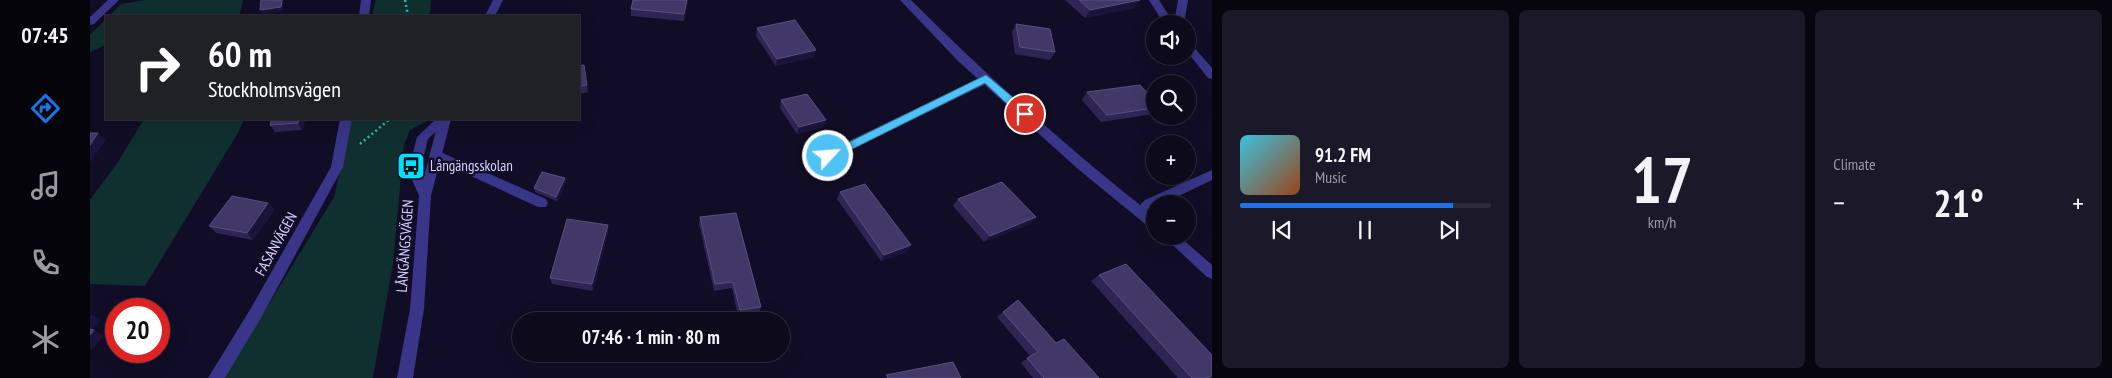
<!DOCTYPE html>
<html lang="en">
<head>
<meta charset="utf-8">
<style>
  body { margin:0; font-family:"PT Sans Narrow",sans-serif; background:#1b1829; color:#f1f3f6; height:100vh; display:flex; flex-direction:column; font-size:19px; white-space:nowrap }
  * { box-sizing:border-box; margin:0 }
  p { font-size:16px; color:#9a9aa3 }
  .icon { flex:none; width:28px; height:28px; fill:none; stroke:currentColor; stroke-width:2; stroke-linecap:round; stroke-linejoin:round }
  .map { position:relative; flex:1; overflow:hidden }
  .sheet { display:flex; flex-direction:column; gap:10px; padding:10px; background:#07060f; width:900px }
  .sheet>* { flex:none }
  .top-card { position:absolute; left:15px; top:15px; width:475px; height:105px; border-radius:0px; box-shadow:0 5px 20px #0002,0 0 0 1px #2d2b3b; background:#202124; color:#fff; overflow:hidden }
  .tools { position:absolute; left:1056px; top:15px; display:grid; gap:10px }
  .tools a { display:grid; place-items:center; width:50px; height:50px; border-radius:50%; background:#0d0a1c; box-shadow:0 5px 20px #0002,0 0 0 1px #2d2b3b; font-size:25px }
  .speed { position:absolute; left:15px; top:298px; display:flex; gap:10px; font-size:25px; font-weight:700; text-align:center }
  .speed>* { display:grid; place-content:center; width:65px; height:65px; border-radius:50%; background:#0d0a1c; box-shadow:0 5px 20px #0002,0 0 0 1px #2d2b3b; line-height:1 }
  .speed .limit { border:8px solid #d22; background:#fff; color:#111 }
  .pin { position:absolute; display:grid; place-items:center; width:42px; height:42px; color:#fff; margin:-21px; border:2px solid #fff; border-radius:50%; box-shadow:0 1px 5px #0007 }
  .me { position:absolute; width:55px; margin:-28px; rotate:64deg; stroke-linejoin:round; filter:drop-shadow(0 0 4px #0008) }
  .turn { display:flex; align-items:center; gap:18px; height:105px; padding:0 20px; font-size:22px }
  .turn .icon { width:65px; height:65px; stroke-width:2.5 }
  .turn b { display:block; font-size:35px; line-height:42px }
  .big { font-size:38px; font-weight:600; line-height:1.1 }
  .sheet .widget { flex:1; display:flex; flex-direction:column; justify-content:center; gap:8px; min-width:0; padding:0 18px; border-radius:8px; background:#1b1829 }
  .sheet .dial { align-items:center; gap:0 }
  .dial b { font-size:65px; line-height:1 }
  .song { display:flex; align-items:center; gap:15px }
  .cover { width:60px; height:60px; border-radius:8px; background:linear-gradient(135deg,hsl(190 70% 55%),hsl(20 70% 35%)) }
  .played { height:5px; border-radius:2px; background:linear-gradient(90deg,#1a73e8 85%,#2d2b3b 85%) }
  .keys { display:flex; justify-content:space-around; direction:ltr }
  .heat { display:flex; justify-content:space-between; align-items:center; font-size:28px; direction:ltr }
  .sheet .tiles { flex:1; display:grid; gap:10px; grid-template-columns:repeat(3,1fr) }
  .trip { position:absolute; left:422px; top:312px; width:278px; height:50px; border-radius:25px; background:#0d0a1c; box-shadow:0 5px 20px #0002,0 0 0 1px #2d2b3b; font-weight:600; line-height:50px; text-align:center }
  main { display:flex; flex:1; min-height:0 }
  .menu { display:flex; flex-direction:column; width:90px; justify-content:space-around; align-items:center; background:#05040b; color:#9a9aa3 }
  .menu .icon { width:35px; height:35px }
  .menu .selected { color:#1a73e8 }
  .menu b { font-size:22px; color:#f1f3f6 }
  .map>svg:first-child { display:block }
  .green { fill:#10302f }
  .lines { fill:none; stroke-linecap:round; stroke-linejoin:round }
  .path { stroke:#26bfb7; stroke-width:2.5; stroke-dasharray:2 3; stroke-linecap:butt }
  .service { fill:#393588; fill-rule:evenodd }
  .minor { fill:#393588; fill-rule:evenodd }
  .tertiary { fill:#393588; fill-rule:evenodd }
  .wall { fill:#2f2555 }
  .shaded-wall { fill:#1b143a }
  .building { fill:#413867; stroke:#58507f }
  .route { fill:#4fc3f7; stroke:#337fa1 }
  .labels { text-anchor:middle; stroke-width:5; stroke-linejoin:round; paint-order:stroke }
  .poi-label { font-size:15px; fill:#d7d2ff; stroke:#110d26; text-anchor:start }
  .street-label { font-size:15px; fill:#d7d2ff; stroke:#110d26 }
</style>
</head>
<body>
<main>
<nav class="menu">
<b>07:45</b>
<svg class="icon selected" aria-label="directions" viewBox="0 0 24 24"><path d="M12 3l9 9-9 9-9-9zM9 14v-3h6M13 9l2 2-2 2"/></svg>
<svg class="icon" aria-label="music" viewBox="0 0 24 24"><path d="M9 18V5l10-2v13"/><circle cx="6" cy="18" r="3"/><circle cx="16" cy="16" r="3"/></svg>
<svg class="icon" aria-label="phone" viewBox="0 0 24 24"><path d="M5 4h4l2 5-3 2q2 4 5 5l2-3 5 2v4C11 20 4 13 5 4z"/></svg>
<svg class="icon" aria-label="climate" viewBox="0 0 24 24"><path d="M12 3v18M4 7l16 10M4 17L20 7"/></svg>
</nav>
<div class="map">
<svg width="1122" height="378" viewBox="0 0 1122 378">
  <rect width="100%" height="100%" fill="#110d26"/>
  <g class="green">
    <path d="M56,0H153L149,16H19L31,4Z"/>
    <path d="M286,0H341L340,16H282Z"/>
    <path d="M16,19V45L0,52V35Z"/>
    <path d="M54,119H154L149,131L55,286L0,284V200L28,162Z"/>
    <path d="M262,119H341L320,130L314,145L303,263L283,378H134L244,197Z"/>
  </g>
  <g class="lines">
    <g class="path">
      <path d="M315,0L318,16"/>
      <path d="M270,144L300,119"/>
    </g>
    <g class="service">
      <path d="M896,75L900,76L901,79L900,82L742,159H734L732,156L734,153Z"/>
      <path d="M346,119H359L338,139L330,171L341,196L339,200H331L318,171L327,137Z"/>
      <path d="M346,150L456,199L458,203L456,207H448L342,158L340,155L342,152Z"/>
    </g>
    <g class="minor">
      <path d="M18,0H29L4,24L0,25V17Z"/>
      <path d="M271,0H281L279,16H269Z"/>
      <path d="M403,0H413L405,16H395Z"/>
      <path d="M1059,0H1069L1084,24H1074Z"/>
      <path d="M1088,0H1098L1094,24H1084Z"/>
      <path d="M1098,44L1102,45L1122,68V79L1118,78L1098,53Z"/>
      <path d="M250,119H262L253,167L171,318L135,378H118L161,308L241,167Z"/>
      <path d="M349,119H361L341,196L334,309L323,378H307L320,309L329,196Z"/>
      <path d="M1122,170V180L1072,204H1065V207L1055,215H1045L1044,211L1055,200Z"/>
    </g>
    <g class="tertiary">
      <path d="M810,0H821C898,77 979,149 1065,217V229L1060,228L988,169L868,61Z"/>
      <path d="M1073,236H1089L1122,265V279L1117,277Z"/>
    </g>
  </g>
  <g class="wall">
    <path d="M543,0H598L594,21L541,16V9Z"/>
    <path d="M975,0H1050L1044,8L995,18Z"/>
    <path d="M926,24L965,52L960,60L925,54L922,32Z"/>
    <path d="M667,28L724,57L686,66L666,36Z"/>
    <path d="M489,66L497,85L498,92L489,94Z"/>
    <path d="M997,92L1065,101V113L1064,114L1011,122L992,100Z"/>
    <path d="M691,100L736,120L733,127L707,134L690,108Z"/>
    <path d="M182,119H216L212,130L185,132L180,125Z"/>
    <path d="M476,182L467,201L445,192L444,188Z"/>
    <path d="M750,192L817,252L791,261L747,199Z"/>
    <path d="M868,199L946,217L940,224L894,242L863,206Z"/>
    <path d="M178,203L184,210L163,240L126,233L119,226Z"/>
    <path d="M610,217L671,307L669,313L648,316L642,288L624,291L609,224Z"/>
    <path d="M518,225V231L503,291L462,284L460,278Z"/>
    <path d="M1009,275L1122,355V376L1118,378H1088L1001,281Z"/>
    <path d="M913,312L966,343L1009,378H943L931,363L940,356L907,317Z"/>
  </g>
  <g class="shaded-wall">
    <path d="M192,0H194L193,11L172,14L170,10Z"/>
    <path d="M597,0H598L594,21V14Z"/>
    <path d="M1050,0L1044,8L995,18L1000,10Z"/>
    <path d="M726,50L724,57L686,66L687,59Z"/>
    <path d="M209,119H216L212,130L208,123Z"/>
    <path d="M736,120L733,127L707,134L709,127Z"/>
    <path d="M8,133L16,140L0,163V145Z"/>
    <path d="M475,178L476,182L467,201L466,197Z"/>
    <path d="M178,203L184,210L163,240L157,233Z"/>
    <path d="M946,217L940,224L894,242L900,236Z"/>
    <path d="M518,225V231L503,291L502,284Z"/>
    <path d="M821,245L817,252L791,261L794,255Z"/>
    <path d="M1,314L11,320L1,331H0V316Z"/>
    <path d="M4,330L14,336L0,351V335Z"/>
  </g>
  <g class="building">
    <path d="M171,0H192L191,7L170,10Z"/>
    <path d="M543,0H597L594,14L541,9Z"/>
    <path d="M989,0H1050L1000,10Z"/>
    <path d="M705,20L726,50L687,59L667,28Z"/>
    <path d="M926,24L960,29L965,52L930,47Z"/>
    <path d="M494,65L497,85L489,86V66Z"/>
    <path d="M1050,85L1065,101V108L1017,115L997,92Z"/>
    <path d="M717,94L736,120L709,127L691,100Z"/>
    <path d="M182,119H209L208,123L180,125Z"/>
    <path d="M0,133H8L0,145Z"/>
    <path d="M452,172L475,178L466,197L444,188Z"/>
    <path d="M912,182L946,217L900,236L868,199Z"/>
    <path d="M775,184L821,245L794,255L750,192Z"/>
    <path d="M142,196L178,203L157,233L119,226Z"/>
    <path d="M646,213L671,307L650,310L643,282L625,284L610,217Z"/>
    <path d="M477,219L518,225L502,284L460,278Z"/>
    <path d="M1036,264L1122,355V376L1117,378H1102L1009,275Z"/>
    <path d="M928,300L966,343L974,339L1009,378H954L937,358L948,352L913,312Z"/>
    <path d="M0,329L4,330L0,335Z"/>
    <path d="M863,362L871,378H798L796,375Z"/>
  </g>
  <path class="route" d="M896,75L939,111V117H931L895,83L742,159L738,161L733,156L735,154Z"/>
  <defs>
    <symbol id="bus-square" viewBox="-11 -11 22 22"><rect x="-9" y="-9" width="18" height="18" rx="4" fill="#00e1fd" stroke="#110d26"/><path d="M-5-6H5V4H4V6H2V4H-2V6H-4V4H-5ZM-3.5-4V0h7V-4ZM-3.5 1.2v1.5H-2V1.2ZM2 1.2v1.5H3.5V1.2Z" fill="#111"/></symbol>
  </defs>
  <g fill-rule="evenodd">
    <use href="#bus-square" x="305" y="150" width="32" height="32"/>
  </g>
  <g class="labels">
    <g class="poi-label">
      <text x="340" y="171">Långängsskolan</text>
    </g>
    <g class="street-label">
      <text transform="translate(186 244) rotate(-61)" y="5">FASANVÄGEN</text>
      <text transform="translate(315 246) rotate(-86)" y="5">LÅNGÄNGSVÄGEN</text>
    </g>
  </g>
</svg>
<div class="tools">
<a><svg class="icon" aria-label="sound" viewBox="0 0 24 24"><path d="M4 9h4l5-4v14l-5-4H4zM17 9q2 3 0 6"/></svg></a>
<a><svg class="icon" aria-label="search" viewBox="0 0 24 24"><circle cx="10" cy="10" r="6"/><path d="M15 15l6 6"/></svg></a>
<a>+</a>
<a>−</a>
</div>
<div class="speed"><div class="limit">20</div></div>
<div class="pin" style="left:935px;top:114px;background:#d93025"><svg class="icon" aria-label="arrive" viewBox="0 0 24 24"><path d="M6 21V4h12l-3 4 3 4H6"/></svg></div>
<svg class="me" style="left:738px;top:156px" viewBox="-20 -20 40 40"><circle r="17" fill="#4fc3f7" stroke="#fff" stroke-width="3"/><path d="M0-11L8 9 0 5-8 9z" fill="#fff"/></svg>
<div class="trip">07:46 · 1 min · 80 m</div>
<div class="top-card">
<div class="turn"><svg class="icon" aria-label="right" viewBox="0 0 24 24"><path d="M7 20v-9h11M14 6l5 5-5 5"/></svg><div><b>60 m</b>Stockholmsvägen</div></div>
</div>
</div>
<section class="sheet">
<div class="tiles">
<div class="widget">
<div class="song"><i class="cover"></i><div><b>91.2 FM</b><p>Music</p></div></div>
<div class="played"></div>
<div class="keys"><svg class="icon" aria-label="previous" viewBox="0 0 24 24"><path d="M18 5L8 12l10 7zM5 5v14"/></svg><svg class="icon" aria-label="pause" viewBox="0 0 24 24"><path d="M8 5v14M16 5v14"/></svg><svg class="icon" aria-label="next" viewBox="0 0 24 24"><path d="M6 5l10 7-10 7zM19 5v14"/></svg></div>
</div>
<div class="widget dial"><b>17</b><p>km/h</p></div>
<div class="widget"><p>Climate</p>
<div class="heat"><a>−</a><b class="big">21°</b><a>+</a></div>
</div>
</div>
</section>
</main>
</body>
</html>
